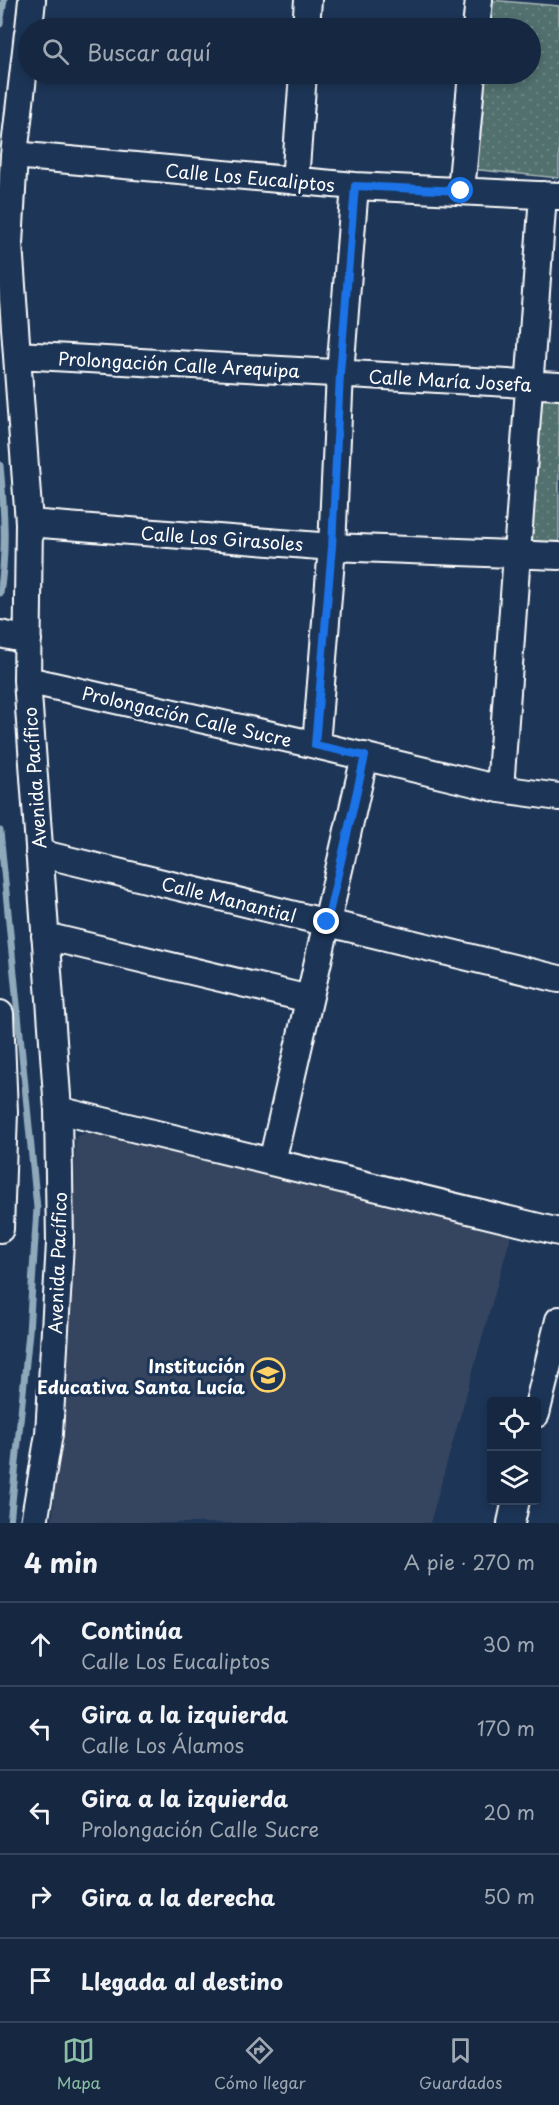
<!DOCTYPE html>
<html lang="es">
<meta charset="utf-8">
<style>
body{margin:0;font-family:"Playpen Sans",sans-serif;background:#23344c;color:#f1f3f6}
.controls{position:absolute;right:18px;bottom:18px;display:grid;overflow:hidden;border-radius:6px;box-shadow:0 3px 9px #0003}
.controls button{width:54px;height:54px;display:grid;place-items:center;padding:0;border:0;border-bottom:2px solid #35445a;background:#162841;color:#f1f3f6;font:30px sans-serif}
.stop{position:absolute;width:18px;height:18px;margin:-14px;border:4px solid #1a73e8;border-radius:50%;background:#fff}
.stop.end{background:#1a73e8;border-color:#fff;box-shadow:0 2px 6px #0008}
.list{margin:0;padding:0;list-style:none}
h2{display:flex;justify-content:space-between;align-items:center;height:78px;margin:0;padding:0 24px;font-size:26px}
h2 small{font-size:20px;font-weight:400;color:#9ea6b1}
.list li{display:grid;grid-template-columns:39px 1fr auto;gap:18px;align-items:center;box-sizing:border-box;height:84px;padding:0 24px;border-top:2px solid #35445a}
.list b{display:block;font-size:22px;white-space:nowrap}
.list p{margin:0;font-size:20px;white-space:nowrap;color:#9ea6b1}
.list em{font-size:20px;font-style:normal;color:#9ea6b1}
.icon{flex:none;width:33px;height:33px;fill:none;stroke:currentColor;stroke-width:2;stroke-linecap:round;stroke-linejoin:round}
.map{position:relative;flex:none;width:559px;height:1523px;overflow:hidden}
.search{position:absolute;background:#162841;box-shadow:0 3px 9px #0003;left:18px;right:18px;top:18px;height:66px;display:flex;align-items:center;gap:15px;box-sizing:border-box;padding:0 21px;border-radius:33px;color:#9ea6b1;font-size:22px}
.sheet{height:498px;background:#162841}
nav{display:flex;justify-content:space-around;align-items:center;box-sizing:border-box;height:84px;border-top:2px solid #35445a;background:#162841;font-size:16px;color:#9ea6b1}
nav a{display:grid;justify-items:center;gap:3px}
nav .on{color:#8abfa5}
.map>svg:first-child{display:block}
.built{fill:#34455f}
.park{fill:url(#park-dots);stroke:#a8b7b6;stroke-width:1.5}
.lines{fill:none;stroke-linecap:round;stroke-linejoin:round}
.stream{stroke:#8fa8ba;stroke-width:7}
.minor-casing{stroke:#fff;stroke-width:30}
.minor{stroke:#1d3557;stroke-width:26}
.route{stroke:#1a73e8;stroke-width:8}
.labels{text-anchor:middle;dominant-baseline:central;stroke-width:6;stroke-linejoin:round;paint-order:stroke}
.street-label{font-size:18px;fill:#fff;stroke:#1d3557}
.poi-label{font-size:18px;font-weight:bold;fill:#fff;stroke:#1d3557;text-anchor:end}
</style>
<div class="map">
<svg width="559" height="1523" viewBox="0 0 559 1523">
<defs>
<pattern id="park-dots" width="8" height="8" patternUnits="userSpaceOnUse" patternTransform="scale(1.5)"><rect width="8" height="8" fill="#516f6e"/><path d="M2 2h.1M6 6h.1" fill="none" stroke="#6b8584" stroke-width="1.8" stroke-linecap="round"/></pattern>
</defs>
<rect width="100%" height="100%" fill="#1d3557"/>
<filter id="ink" filterUnits="userSpaceOnUse"><feTurbulence type="fractalNoise" baseFrequency=".0167" numOctaves="2"/><feDisplacementMap in="SourceGraphic" scale="12" xChannelSelector="R" yChannelSelector="G"/><feConvolveMatrix kernelMatrix="1 2 1 2 8 2 1 2 1" color-interpolation-filters="sRGB"/></filter>
<g filter="url(#ink)">
<path class="built" d="M90 1131 512 1232 430 1523H52L58 1458 76 1137Z"/>
<path class="park" d="M490 0 559 6V178L471 169 482 74H530V28H487Z
M537 394 559 395V546L524 543Z"/>
<g class="lines">
<path class="stream" d="M0 24 4 0
M0 465C4 507 7 551 0 593
M0 831 37 1208 29 1332 10 1523"/>
<g class="minor-casing">
<path id="minor" d="M29 28 32 0
M306 28 308 0
M476 28 479 0
M28 33 14 155 9 244 29 523 27 680 58 1110 60 1243 49 1434 34 1523
M14 155 355 186 559 196
M295 181 303 74
M461 191 472 74
M18 355 559 386
M29 523 332 547 559 556
M0 634 28 640
M27 680 316 745 500 789 559 797
M316 745 332 547 340 373 355 186
M500 789 543 195
M39 853 559 979
M45 936 309 999
M0 1014 4 1112 0 1229
M58 1110 559 1232
M272 1162 365 756
M536 1414 559 1320
M511 1523 516 1500"/>
</g>
<use href="#minor" class="minor"/>
</g>
</g>
<g class="lines" filter="url(#ink)">
<path class="route" d="M327 922 365 756 315 745 332 547 340 374 355 186 461 191"/>
</g>
<defs>
<g id="school-ring" transform="scale(1.725)"><circle r="9.5" fill="#1d3557" stroke="#ffd166" stroke-width="1.5"/><path d="M0-5L7-2L0 1L-7-2ZM-4 1L0 2.5L4 1V4Q0 6-4 4Z" fill="#ffd166"/></g>
</defs>
<g fill-rule="evenodd">
<use href="#school-ring" x="268" y="1375"/>
</g>
<g class="labels">
<g class="street-label">
<text transform="translate(250 177) rotate(5)">Calle Los Eucaliptos</text>
<text transform="translate(179 364) rotate(3)">Prolongación Calle Arequipa</text>
<text transform="translate(450 380) rotate(3)">Calle María Josefa</text>
<text transform="translate(222 538) rotate(4)">Calle Los Girasoles</text>
<text transform="translate(187 716) rotate(13)">Prolongación Calle Sucre</text>
<text transform="translate(34 778) rotate(-94)">Avenida Pacífico</text>
<text transform="translate(229 899) rotate(14)">Calle Manantial</text>
<text transform="translate(57 1263) rotate(-88)">Avenida Pacífico</text>
</g>
<g class="poi-label">
<text x="245" y="1365">Institución<tspan x="245" dy="21">Educativa Santa Lucía</tspan></text>
</g>
</g>
</svg>
<div class="controls">
<button><svg class="icon" aria-label="locate" viewBox="0 0 24 24"><circle cx="12" cy="12" r="6"/><path d="M12 2v4M12 18v4M2 12h4M18 12h4"/></svg></button>
<button><svg class="icon" aria-label="layers" viewBox="0 0 24 24"><path d="M12 4l9 5-9 5-9-5zM3 14l9 5 9-5"/></svg></button>
</div>
<div class="stop" style="left:461px;top:191px"></div>
<div class="stop end" style="left:327px;top:922px"></div>
<div class="search"><svg class="icon" aria-label="search" viewBox="0 0 24 24"><circle cx="10" cy="10" r="6"/><path d="M15 15l6 6"/></svg>Buscar aquí</div>
</div>
<section class="sheet">
<h2>4 min<small>A pie · 270 m</small></h2>
<ul class="list">
<li><svg class="icon" aria-label="ahead" viewBox="0 0 24 24"><path d="M12 20V5M6 11l6-6 6 6"/></svg><div><b>Continúa</b><p>Calle Los Eucaliptos</p></div><em>30 m</em></li>
<li><svg class="icon" aria-label="left" viewBox="0 0 24 24"><path d="M17 20v-9H6M10 6l-5 5 5 5"/></svg><div><b>Gira a la izquierda</b><p>Calle Los Álamos</p></div><em>170 m</em></li>
<li><svg class="icon" aria-label="left" viewBox="0 0 24 24"><path d="M17 20v-9H6M10 6l-5 5 5 5"/></svg><div><b>Gira a la izquierda</b><p>Prolongación Calle Sucre</p></div><em>20 m</em></li>
<li><svg class="icon" aria-label="right" viewBox="0 0 24 24"><path d="M7 20v-9h11M14 6l5 5-5 5"/></svg><div><b>Gira a la derecha</b></div><em>50 m</em></li>
<li><svg class="icon" aria-label="arrive" viewBox="0 0 24 24"><path d="M6 21V4h12l-3 4 3 4H6"/></svg><div><b>Llegada al destino</b></div></li>
</ul>
</section>
<nav>
<a class="on"><svg class="icon" aria-label="map" viewBox="0 0 24 24"><path d="M3 6l6-2 6 2 6-2v14l-6 2-6-2-6 2zM9 4v14M15 6v14"/></svg>Mapa</a>
<a><svg class="icon" aria-label="directions" viewBox="0 0 24 24"><path d="M12 3l9 9-9 9-9-9zM9 14v-3h6M13 9l2 2-2 2"/></svg>Cómo llegar</a>
<a><svg class="icon" aria-label="saved" viewBox="0 0 24 24"><path d="M7 4h10v16l-5-4-5 4z"/></svg>Guardados</a>
</nav>
